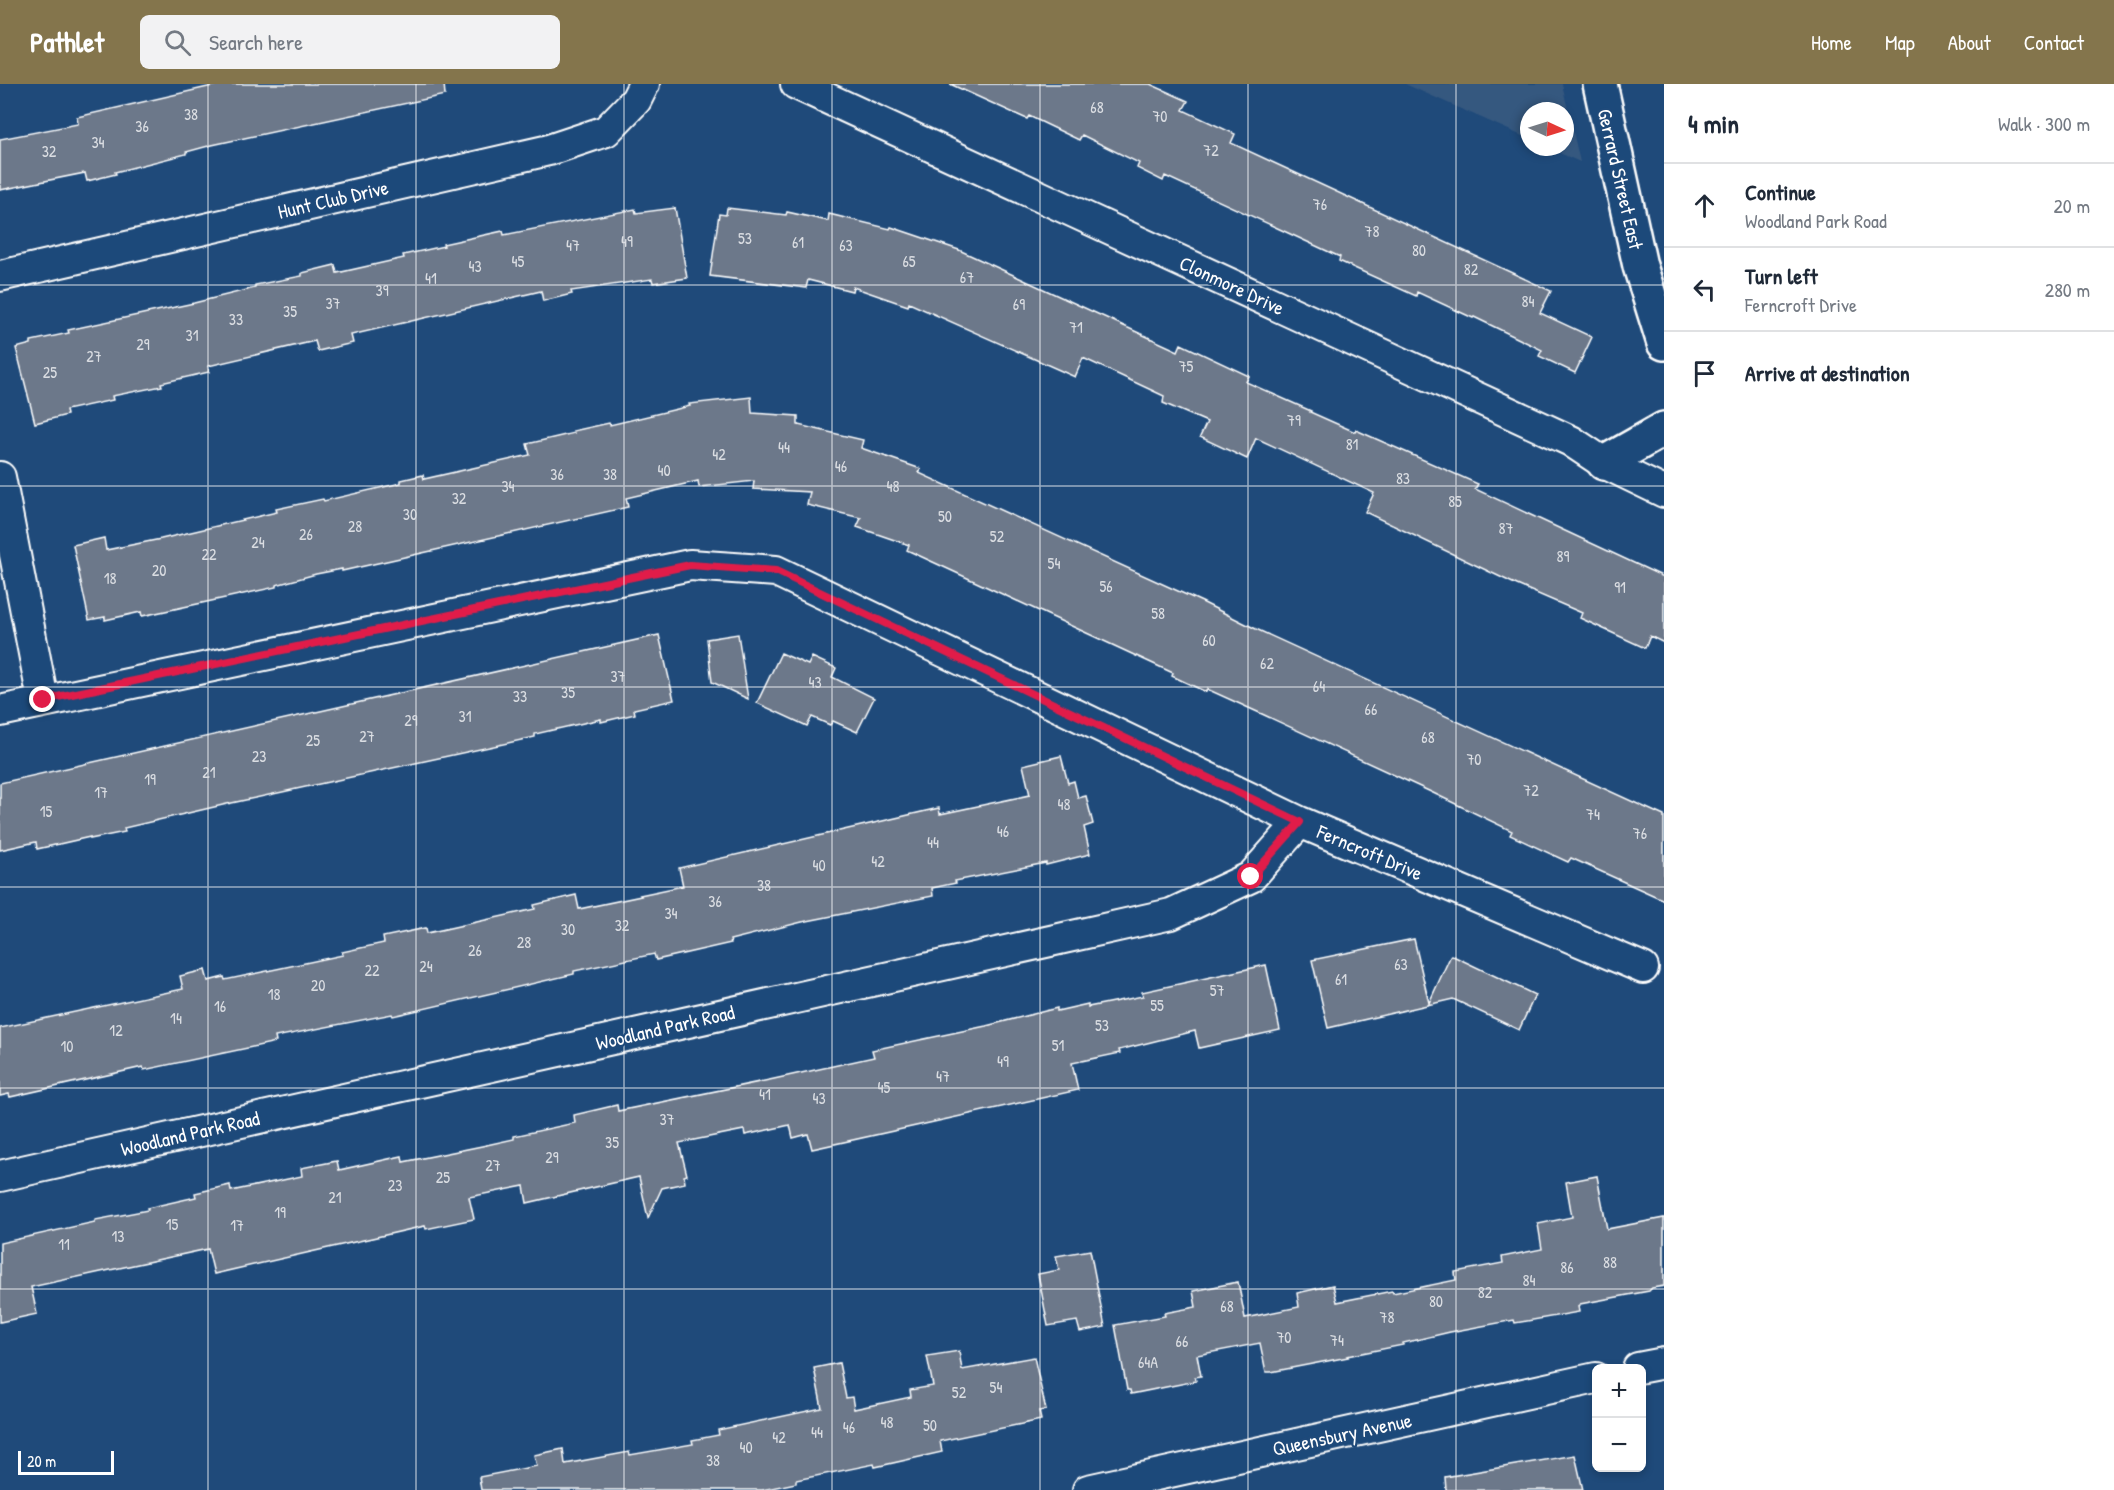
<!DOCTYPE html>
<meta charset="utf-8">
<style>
body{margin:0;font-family:"Patrick Hand",sans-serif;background:#f2f2f3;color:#1f2937}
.controls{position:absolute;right:18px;bottom:18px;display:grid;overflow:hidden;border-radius:9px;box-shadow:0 3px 9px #0003}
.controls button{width:54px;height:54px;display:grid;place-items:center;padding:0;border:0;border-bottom:2px solid #e0e1e3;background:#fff;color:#1f2937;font:30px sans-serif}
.compass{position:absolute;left:1520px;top:18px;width:54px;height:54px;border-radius:50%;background:#fff;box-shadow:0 3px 9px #0003;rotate:94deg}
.scale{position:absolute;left:18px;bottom:15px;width:96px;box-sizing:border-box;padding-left:6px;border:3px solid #fff;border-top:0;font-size:16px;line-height:21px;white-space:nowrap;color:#fff;-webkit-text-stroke:4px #1f4a7a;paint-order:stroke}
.stop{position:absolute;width:18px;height:18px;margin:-14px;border:4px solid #e11d48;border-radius:50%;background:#fff}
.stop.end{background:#e11d48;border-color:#fff;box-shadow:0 2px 6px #0008}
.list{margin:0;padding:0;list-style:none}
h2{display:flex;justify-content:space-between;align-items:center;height:78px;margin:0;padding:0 24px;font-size:26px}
h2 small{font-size:20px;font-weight:400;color:#747a83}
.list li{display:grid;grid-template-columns:39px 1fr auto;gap:18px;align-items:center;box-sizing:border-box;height:84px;padding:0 24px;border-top:2px solid #e0e1e3}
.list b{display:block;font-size:22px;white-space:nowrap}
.list p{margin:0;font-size:20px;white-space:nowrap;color:#747a83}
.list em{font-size:20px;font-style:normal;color:#747a83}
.icon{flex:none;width:33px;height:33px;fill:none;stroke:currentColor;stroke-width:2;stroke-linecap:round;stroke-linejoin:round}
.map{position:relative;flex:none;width:1664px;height:1406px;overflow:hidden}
header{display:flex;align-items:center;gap:36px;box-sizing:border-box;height:84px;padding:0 30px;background:#84754c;color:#fff}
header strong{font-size:28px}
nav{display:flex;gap:33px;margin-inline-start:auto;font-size:21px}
.search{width:420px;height:54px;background:#f2f2f3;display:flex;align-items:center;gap:15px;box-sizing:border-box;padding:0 21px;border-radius:9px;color:#747a83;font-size:22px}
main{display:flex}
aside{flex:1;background:#fff}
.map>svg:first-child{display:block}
.built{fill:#36587f}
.building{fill:#6c788a;stroke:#fff;stroke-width:1.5}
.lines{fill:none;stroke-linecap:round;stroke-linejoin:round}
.street-casing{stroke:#fff;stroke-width:34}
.secondary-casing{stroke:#fff;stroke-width:38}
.street{stroke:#1f4a7a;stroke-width:30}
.secondary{stroke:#1f4a7a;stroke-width:33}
.route{stroke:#e11d48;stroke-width:8}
.grid{fill:none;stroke:#fff;stroke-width:1.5;stroke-opacity:0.55}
.labels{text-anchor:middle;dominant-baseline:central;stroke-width:4.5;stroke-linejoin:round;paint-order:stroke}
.number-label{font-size:16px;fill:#dadde2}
.street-label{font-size:20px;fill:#fff;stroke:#1f4a7a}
</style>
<header>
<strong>Pathlet</strong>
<div class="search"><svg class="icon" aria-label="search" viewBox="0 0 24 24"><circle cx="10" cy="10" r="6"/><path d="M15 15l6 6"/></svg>Search here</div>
<nav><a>Home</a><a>Map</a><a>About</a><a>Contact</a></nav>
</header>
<main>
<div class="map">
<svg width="1664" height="1406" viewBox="0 0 1664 1406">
<rect width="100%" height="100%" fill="#1f4a7a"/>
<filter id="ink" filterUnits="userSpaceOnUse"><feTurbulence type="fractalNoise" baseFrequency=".0167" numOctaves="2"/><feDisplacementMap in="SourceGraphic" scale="12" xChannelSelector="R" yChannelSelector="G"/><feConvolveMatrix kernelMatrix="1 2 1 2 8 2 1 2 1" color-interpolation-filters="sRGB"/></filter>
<g filter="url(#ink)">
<path class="built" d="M1405 0H1562L1580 78 1546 63H1565V27H1529V55Z"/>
<path class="building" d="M221 0H444L445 11 212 61 186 68V70L115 88 116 90 87 97 85 89 0 106V55L78 40 77 33Z
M950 0H1150L1188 17 1183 26 1235 50 1231 59 1551 207 1540 229 1592 253 1575 289 1539 272 1542 266 1474 233 1473 234 1417 208 1416 212 1339 177 1340 173 1165 92 1163 97 1137 84 1139 79 1082 51 1079 56 1029 32 1027 35Z
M675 124 687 194 653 199 652 195 571 207 572 210 543 217 541 207 351 251 353 259 318 267 315 257 208 282 209 288 161 299 162 302 112 312 113 316 66 326 67 331 35 339 16 264 31 260V257L69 249 68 246 194 219 255 204V201L302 192V189L335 181 337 189 404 174 403 171 444 162 443 160 503 147 504 151 635 125 636 129Z
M727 124 786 131 787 128 828 137 829 130 890 145 891 143 959 166 1178 267 1181 260 1249 292 1246 298 1311 327 1310 328 1355 348 1356 346 1478 400 1475 405 1664 493V559L1650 552 1645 564 1580 534 1582 529 1517 501 1365 428 1374 409 1256 354 1247 375 1200 353 1207 338 1163 319 1164 312 1083 274 1075 293 909 219 908 222 853 203 852 207 808 196 806 204 710 192 719 130 726 131Z
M751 313 752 329 798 332V341L863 356 861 364 921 385 919 389 1202 518 1256 545 1664 732V816L1571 774 1568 778 1510 751 1512 747 1431 708 1262 630 1207 605 1206 608 1172 592 1173 589 907 466 909 461 857 443 861 434 807 421 810 408 753 405 754 397 699 403 698 397 626 414 628 423 342 487V485L316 490 276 501V503L142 532 141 528 105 536V533L89 536 73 461 104 454 106 466 161 455 277 428 276 425 323 415 324 417 401 399V396L423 391 424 395 530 371 527 360 574 349 573 347 609 339 610 341 690 322 689 320Z
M738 550 748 615 712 598 707 555Z
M659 551 674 616 634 625 635 630 601 638V635L535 650V653L227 720 124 744 125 748 90 755V753L37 765 36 758 0 766V699Z
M781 569 808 581 812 573 836 584 832 593 874 614 857 648 833 637 830 641 812 633 807 642 757 619Z
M1061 672 1068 699 1074 697 1078 714 1086 712 1093 740 1084 743 1090 770 1046 781V779L955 797 956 799 932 804 933 812 802 838 730 856 731 859 656 876 654 870 574 887V890L393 932 392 930 275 953 276 958 144 986 143 983 10 1013 9 1010 0 1012V944L183 905 180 892 205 886 208 897 224 893 225 896 343 871 342 868 384 859 383 853 426 844 427 849 535 825 534 821 576 811 579 825 641 812 640 811 683 802 679 784 939 724 940 730 1030 711 1023 681Z
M1414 855 1429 919 1451 871 1535 911 1519 946 1453 915 1328 944 1312 876Z
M1266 881 1280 946 1199 964 1195 947 1119 966 1120 969 1072 979 1078 1006 812 1065 808 1050 793 1054 790 1041 745 1051 744 1046 679 1059 687 1091 684 1092 685 1099 662 1104 648 1134 639 1093 527 1119 524 1102 469 1113 474 1135 426 1145 425 1142 214 1190 208 1165 31 1203 37 1230 0 1238V1159L95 1138V1136L148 1126 147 1124 196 1113 195 1109 230 1101 231 1107 302 1092 301 1084 337 1077 339 1086 402 1072 403 1078 482 1062 514 1055V1052L575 1039 574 1031 617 1021 618 1027 774 995 874 973 872 966 986 942 1057 924V927L1088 920V923L1143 912 1142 908Z
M1597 1092 1607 1145 1664 1134V1202L1652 1204 1649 1207 1580 1220 1578 1222 1579 1228 1515 1239 1514 1236 1450 1248 1403 1259V1261L1347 1272 1348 1273 1271 1288H1266L1260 1259 1197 1271 1201 1292 1195 1293 1196 1297 1131 1310 1130 1306H1127L1115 1241 1165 1232 1164 1229 1196 1223 1193 1207 1238 1198 1245 1234 1299 1223 1297 1209 1333 1201 1337 1218 1392 1207 1393 1209 1456 1196 1455 1188 1503 1179 1502 1173 1542 1165 1538 1140 1572 1133 1566 1098Z
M1090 1166 1105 1243 1080 1248 1077 1237 1048 1242 1038 1190 1059 1186 1056 1172Z
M959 1267 962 1286 1034 1273 1046 1326 1039 1327 1041 1336 940 1357 942 1368 875 1383 874 1380 796 1396V1399L762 1406H481L479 1393 537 1382 534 1371 563 1365 565 1380 629 1368 630 1371 693 1360 692 1356 719 1351 718 1346 822 1324 814 1284 839 1279 846 1314 852 1313 854 1325 911 1313 910 1306 933 1302 927 1272Z
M1575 1371 1583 1406H1446L1445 1393Z"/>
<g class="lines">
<g class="street-casing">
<path id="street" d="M796 0 1571 357 1604 379 1664 408
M0 192 549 66 606 47 636 16 644 0
M0 393 43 616
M0 627 690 481 776 487 1300 738 1643 884
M0 1092 1171 830 1251 793 1300 738
M1638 1284 1664 1279
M1088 1406 1596 1294"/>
</g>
<g class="secondary-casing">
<path id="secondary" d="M1600 0 1640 182 1664 259
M1604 379 1664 345"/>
</g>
<use href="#street" class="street"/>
<use href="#secondary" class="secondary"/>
</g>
</g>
<g class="lines" filter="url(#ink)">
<path class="route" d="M43 616 690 481 776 487 1300 738 1251 793"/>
</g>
<path class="grid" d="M208 0V1406M416 0V1406M624 0V1406M832 0V1406M1040 0V1406M1248 0V1406M1456 0V1406M0 201H1664M0 402H1664M0 603H1664M0 803H1664M0 1004H1664M0 1205H1664"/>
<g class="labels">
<g class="number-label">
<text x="1097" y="23">68</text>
<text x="191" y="30">38</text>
<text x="1160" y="32">70</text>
<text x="142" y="42">36</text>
<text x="98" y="58">34</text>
<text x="1211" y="66">72</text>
<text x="49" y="67">32</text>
<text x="1320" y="120">76</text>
<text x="1372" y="147">78</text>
<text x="745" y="154">53</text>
<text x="627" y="157">49</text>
<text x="798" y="158">61</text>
<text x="573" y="161">47</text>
<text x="846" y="161">63</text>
<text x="1419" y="166">80</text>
<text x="518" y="177">45</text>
<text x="909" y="177">65</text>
<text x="475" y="182">43</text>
<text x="1471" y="185">82</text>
<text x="967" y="193">67</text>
<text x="431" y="194">41</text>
<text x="382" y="206">39</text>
<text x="1528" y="217">84</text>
<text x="333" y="219">37</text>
<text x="1019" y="220">69</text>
<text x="290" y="227">35</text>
<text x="236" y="235">33</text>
<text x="1076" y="243">71</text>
<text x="192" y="251">31</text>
<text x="143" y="260">29</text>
<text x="94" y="272">27</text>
<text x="1186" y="282">75</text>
<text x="50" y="288">25</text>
<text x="1294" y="336">79</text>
<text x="1352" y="360">81</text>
<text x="784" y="363">44</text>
<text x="719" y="370">42</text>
<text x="841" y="382">46</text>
<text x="664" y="386">40</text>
<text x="557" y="390">36</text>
<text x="610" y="390">38</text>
<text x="1403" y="394">83</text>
<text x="508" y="402">34</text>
<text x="893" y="402">48</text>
<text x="459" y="414">32</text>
<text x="1455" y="417">85</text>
<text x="410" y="430">30</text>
<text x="945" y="432">50</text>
<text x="355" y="442">28</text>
<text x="1506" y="444">87</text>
<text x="306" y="450">26</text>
<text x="997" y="452">52</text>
<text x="258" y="458">24</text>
<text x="209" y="470">22</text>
<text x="1563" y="472">89</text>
<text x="1054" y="479">54</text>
<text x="159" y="486">20</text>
<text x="110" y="494">18</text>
<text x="1106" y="502">56</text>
<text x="1620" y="503">91</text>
<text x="1158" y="529">58</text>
<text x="1209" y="556">60</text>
<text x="1267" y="579">62</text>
<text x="618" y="592">37</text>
<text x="815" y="598">43</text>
<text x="1319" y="602">64</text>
<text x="568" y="608">35</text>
<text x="520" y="612">33</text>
<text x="1371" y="625">66</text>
<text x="465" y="632">31</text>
<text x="411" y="636">29</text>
<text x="367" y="652">27</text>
<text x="1428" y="653">68</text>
<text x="313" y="656">25</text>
<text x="259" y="672">23</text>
<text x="1474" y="675">70</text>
<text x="209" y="688">21</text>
<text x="150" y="695">19</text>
<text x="1531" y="706">72</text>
<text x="101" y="708">17</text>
<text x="1064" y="720">48</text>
<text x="46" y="727">15</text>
<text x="1593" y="730">74</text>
<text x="1003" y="747">46</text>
<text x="1640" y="749">76</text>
<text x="933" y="758">44</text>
<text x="878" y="777">42</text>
<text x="819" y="781">40</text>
<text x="764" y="801">38</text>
<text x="715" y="817">36</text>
<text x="671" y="829">34</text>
<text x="622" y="841">32</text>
<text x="568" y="845">30</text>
<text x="524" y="858">28</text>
<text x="475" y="866">26</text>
<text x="1401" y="880">63</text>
<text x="426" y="882">24</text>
<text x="372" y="886">22</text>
<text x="1341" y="895">61</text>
<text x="318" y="901">20</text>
<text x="1217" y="906">57</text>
<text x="274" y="910">18</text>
<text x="1157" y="921">55</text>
<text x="220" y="922">16</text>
<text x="176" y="934">14</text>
<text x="1102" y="941">53</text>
<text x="116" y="946">12</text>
<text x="1058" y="961">51</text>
<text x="67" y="962">10</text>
<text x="1003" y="977">49</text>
<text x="943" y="992">47</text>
<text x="884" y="1003">45</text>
<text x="765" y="1010">41</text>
<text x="819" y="1014">43</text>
<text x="667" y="1035">37</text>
<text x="612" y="1058">35</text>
<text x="552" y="1073">29</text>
<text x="493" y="1081">27</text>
<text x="443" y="1093">25</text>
<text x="395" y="1101">23</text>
<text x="335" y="1113">21</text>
<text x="280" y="1128">19</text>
<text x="172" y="1140">15</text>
<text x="237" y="1141">17</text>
<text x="118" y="1152">13</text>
<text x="64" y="1160">11</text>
<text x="1610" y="1178">88</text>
<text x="1567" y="1183">86</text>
<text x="1529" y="1196">84</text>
<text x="1485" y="1208">82</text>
<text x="1436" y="1217">80</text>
<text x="1227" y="1222">68</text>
<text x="1387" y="1233">78</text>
<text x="1284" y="1253">70</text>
<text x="1337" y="1256">74</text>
<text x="1182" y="1257">66</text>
<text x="1148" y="1278">64A</text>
<text x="996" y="1303">54</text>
<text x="959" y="1308">52</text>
<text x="887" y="1338">48</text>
<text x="930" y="1341">50</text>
<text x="849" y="1343">46</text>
<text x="817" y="1348">44</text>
<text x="779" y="1353">42</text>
<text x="746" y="1363">40</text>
<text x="713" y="1376">38</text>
</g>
<g class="street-label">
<text transform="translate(1621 95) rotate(77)">Gerrard Street East</text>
<text transform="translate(333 115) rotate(-13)">Hunt Club Drive</text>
<text transform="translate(1232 201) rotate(25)">Clonmore Drive</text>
<text transform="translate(1370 768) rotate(23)">Ferncroft Drive</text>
<text transform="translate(665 943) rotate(-13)">Woodland Park Road</text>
<text transform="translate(190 1049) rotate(-13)">Woodland Park Road</text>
<text transform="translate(1342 1350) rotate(-12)">Queensbury Avenue</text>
</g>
</g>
</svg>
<div class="controls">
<button>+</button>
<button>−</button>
</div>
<svg class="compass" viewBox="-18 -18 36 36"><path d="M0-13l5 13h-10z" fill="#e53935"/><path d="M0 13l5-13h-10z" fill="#747a83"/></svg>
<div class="scale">20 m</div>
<div class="stop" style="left:1251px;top:793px"></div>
<div class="stop end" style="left:43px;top:616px"></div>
</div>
<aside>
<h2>4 min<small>Walk · 300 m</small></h2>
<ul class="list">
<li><svg class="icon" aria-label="ahead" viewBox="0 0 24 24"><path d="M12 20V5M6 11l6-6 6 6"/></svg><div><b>Continue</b><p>Woodland Park Road</p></div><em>20 m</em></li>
<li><svg class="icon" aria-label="left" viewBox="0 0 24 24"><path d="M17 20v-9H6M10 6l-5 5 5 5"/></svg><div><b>Turn left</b><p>Ferncroft Drive</p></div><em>280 m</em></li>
<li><svg class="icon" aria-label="arrive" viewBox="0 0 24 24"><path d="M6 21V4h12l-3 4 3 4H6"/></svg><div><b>Arrive at destination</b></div></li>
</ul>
</aside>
</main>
